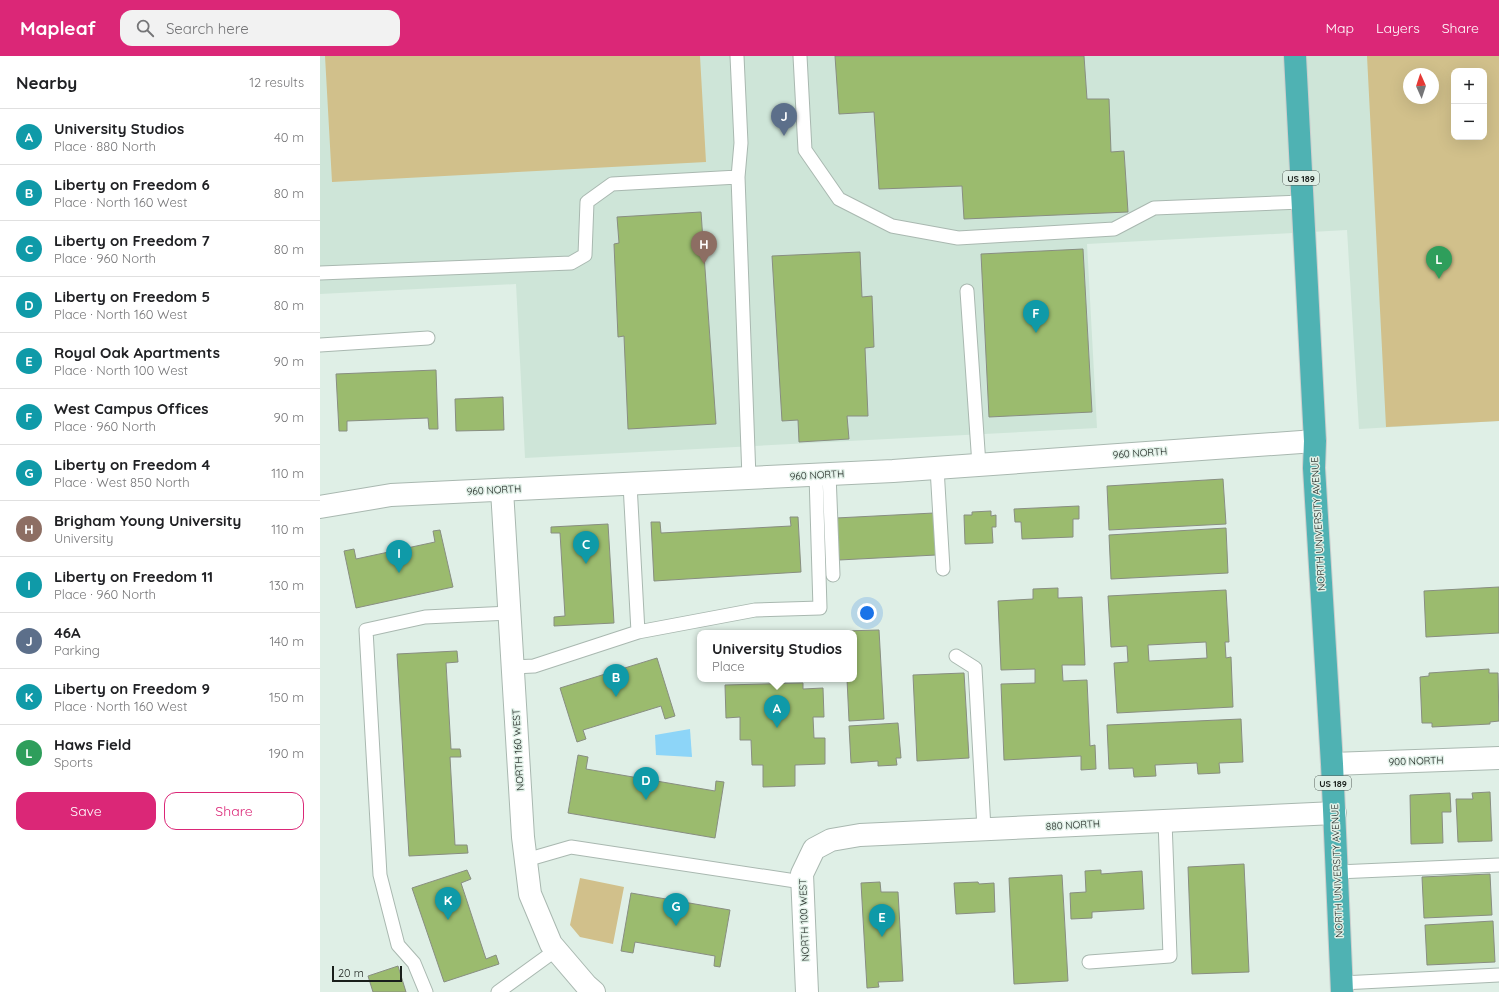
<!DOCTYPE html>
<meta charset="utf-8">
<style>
body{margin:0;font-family:Quicksand,sans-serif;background:#f2f2f2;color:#202124}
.controls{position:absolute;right:12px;top:12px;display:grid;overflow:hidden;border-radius:8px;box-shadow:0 4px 16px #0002}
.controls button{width:36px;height:36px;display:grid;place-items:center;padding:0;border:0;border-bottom:1px solid #e0e0e0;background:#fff;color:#202124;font:20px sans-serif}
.compass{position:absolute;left:1083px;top:12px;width:36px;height:36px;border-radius:50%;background:#fff;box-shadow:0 4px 16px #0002;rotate:357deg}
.scale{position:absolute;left:12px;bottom:10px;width:70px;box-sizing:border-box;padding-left:4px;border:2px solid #191f1b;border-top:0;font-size:11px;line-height:14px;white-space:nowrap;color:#191f1b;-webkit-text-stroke:3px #dfefe6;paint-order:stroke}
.you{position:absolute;left:547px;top:557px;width:14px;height:14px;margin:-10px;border:3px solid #fff;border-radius:50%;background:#1a73e8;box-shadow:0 0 0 6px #1a73e833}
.badge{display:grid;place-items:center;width:26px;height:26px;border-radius:50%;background:#db2777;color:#fff;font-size:13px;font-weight:700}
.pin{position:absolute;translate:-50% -33px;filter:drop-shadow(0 1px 2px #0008)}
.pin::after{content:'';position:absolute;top:21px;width:14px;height:12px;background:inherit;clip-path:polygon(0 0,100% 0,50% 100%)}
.popup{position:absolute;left:377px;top:574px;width:160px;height:52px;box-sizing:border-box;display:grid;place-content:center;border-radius:8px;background:#fff;filter:drop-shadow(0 1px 3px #0005);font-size:13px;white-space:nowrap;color:#757577}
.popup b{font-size:15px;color:#202124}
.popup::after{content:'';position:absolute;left:50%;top:100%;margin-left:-8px;border:8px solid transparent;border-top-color:#fff}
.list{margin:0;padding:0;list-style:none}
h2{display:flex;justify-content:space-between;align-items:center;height:52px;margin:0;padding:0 16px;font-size:17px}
h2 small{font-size:13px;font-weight:400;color:#757577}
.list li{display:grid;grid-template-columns:26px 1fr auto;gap:12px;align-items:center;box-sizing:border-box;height:56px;padding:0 16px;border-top:1px solid #e0e0e0}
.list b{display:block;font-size:15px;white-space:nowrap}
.list p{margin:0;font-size:13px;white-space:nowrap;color:#757577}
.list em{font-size:13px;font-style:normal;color:#757577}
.actions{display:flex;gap:8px;padding:12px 16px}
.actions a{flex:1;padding:9px 0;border:1px solid #db2777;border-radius:12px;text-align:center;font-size:14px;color:#db2777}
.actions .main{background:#db2777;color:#fff}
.icon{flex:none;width:22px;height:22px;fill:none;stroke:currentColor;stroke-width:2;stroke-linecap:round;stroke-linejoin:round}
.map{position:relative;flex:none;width:1179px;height:936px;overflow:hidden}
header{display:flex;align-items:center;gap:24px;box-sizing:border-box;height:56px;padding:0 20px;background:#db2777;color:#fff}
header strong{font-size:19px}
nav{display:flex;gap:22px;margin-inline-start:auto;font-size:14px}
.search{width:280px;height:36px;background:#f2f2f2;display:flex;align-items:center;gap:10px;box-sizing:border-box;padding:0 14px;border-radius:12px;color:#757577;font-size:15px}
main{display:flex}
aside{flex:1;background:#fff}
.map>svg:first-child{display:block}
.built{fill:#cee5d8;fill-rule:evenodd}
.green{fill:#d1c08b;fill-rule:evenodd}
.water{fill:#8dd5f8}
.building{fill:#9bbb6e;stroke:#888e81;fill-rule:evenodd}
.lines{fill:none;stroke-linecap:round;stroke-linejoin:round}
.lane-casing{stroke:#a9b8b0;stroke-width:15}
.street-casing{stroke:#a9b8b0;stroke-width:24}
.highway-casing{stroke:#cccecd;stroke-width:24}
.lane{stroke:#fff;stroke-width:13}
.street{stroke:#fff;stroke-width:22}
.highway{stroke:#4fb2b3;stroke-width:22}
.labels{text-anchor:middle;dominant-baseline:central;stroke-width:3;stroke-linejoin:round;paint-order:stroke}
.shield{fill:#dfefe6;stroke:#545d58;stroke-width:1}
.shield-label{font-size:9px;font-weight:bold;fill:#191f1b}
.street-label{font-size:10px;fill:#191f1b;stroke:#dfefe6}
</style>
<header>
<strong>Mapleaf</strong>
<div class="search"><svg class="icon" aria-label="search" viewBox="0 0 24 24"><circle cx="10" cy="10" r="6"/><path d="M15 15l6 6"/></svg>Search here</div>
<nav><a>Map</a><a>Layers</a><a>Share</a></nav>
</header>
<main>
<aside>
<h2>Nearby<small>12 results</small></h2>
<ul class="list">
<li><span class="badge" style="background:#0f9aa8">A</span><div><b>University Studios</b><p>Place · 880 North</p></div><em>40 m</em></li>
<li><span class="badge" style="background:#0f9aa8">B</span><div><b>Liberty on Freedom 6</b><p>Place · North 160 West</p></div><em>80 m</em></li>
<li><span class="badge" style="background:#0f9aa8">C</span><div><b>Liberty on Freedom 7</b><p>Place · 960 North</p></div><em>80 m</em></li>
<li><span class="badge" style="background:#0f9aa8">D</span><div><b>Liberty on Freedom 5</b><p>Place · North 160 West</p></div><em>80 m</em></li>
<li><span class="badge" style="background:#0f9aa8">E</span><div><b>Royal Oak Apartments</b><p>Place · North 100 West</p></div><em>90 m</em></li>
<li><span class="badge" style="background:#0f9aa8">F</span><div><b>West Campus Offices</b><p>Place · 960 North</p></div><em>90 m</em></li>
<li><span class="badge" style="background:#0f9aa8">G</span><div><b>Liberty on Freedom 4</b><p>Place · West 850 North</p></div><em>110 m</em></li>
<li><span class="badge" style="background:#8d6e63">H</span><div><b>Brigham Young University</b><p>University</p></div><em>110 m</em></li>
<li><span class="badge" style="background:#0f9aa8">I</span><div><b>Liberty on Freedom 11</b><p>Place · 960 North</p></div><em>130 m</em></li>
<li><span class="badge" style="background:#5c6f8a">J</span><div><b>46A</b><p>Parking</p></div><em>140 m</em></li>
<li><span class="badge" style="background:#0f9aa8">K</span><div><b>Liberty on Freedom 9</b><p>Place · North 160 West</p></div><em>150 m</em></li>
<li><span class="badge" style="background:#2e9e5b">L</span><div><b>Haws Field</b><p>Sports</p></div><em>190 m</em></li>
</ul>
<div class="actions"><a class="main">Save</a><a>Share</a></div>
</aside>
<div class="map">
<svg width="1179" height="936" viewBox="0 0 1179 936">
<rect width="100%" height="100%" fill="#dfefe6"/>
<path class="built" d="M0 0H1179V365L1039 373 1027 174 767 188 777 372 205 402 196 228 0 238ZM1134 15H1164V81H1134ZM1089 18H1113V42H1089Z"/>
<path class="green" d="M5 0H380L386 106 12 126Z
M1047 0H1179V365L1066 371ZM1134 15H1164V81H1134ZM1089 18H1113V42H1089Z
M260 822 304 831 293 888 260 881 250 869Z"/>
<path class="water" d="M370 673 372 701 336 699 335 679Z"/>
<path class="building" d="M515 0H764L767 43H789L791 96 804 95 808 156 644 163 642 130 559 133 554 56 519 58Z
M381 156 396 368 308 373 304 280 298 281 294 188 299 187 297 161Z
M763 193 772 356 669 361 661 198Z
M540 196 542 241 552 240 554 291 545 292 548 360H527L529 383 479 386 478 364 462 365 452 200Z
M116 314 118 373H109L108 362 27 365V375H19L16 318Z
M183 341 184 374 136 375 135 343Z
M903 423 906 468 789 474 787 430Z
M759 450V463H753V481L702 483 701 466H695L694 453Z
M671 455V460L676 459V471H672L673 487 645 488 644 459H652V456Z
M614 457 616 499 519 504 516 462Z
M470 461H478L481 516 334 525 331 466H340L341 477 471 470Z
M288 468 294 567 234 570V561L245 560 240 477H231V471Z
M906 472 908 517 791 523 789 479Z
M120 474 133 531 36 552 24 495 34 493 36 503 115 486 113 475Z
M1179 531V577L1106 581 1104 535Z
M738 532V542L762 541 765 609H742L743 625 767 624 770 690 775 689 776 713 761 714V700L684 704 681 628 715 627V613L681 614 678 545 713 543V533Z
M906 534 909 586H905L906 602 911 601 913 651 797 657 794 607 808 606 807 590 791 591 788 540ZM886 586 887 602 829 605 828 589Z
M559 574 564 663 529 665 527 623H534V577H524V575Z
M137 595 138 606 126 607 131 693H140L141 701H130L135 789H147L148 797 89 800 77 598Z
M337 602 355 660 345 663 341 650 263 674 266 683 257 686 240 632Z
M1169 613V617H1178L1179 665 1170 666V668L1112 671V667H1102L1100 621 1109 620V617Z
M644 617 649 702 597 705 593 619Z
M483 627V633L503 632 504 661H493L494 682H505V708L475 709V730L443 731V709H432L431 684H420V661L406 662 405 629Z
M921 663 923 706 899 707 900 717 878 718 877 707 835 709 836 720 814 721 813 712 789 713 787 669Z
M578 667 581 702H576L577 709 558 710V705L531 707 529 670Z
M258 699 268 701 266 713 395 735 396 725 404 726 395 782 248 757Z
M1170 736 1172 785 1138 786 1136 743H1153L1152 737Z
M1130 737 1131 756H1122L1123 787 1091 788 1090 739Z
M924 808 929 916 872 918 868 811Z
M147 814 151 823 141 827 166 903 176 899 179 908 124 926 92 832Z
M781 814V818L822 815 824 853 772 856V862L751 863 750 837 766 836 765 815Z
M1170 818 1172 859 1104 862 1102 821Z
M742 819 748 925 694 928 689 822Z
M560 826 561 836H578L583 925 558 926 559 931 547 932 541 827Z
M658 826 659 828 674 827 675 856 636 858 634 827Z
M311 837 410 854 400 911 394 910 395 900 315 886 313 897 301 895Z
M1173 865 1175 906 1107 909 1105 869Z
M78 910 86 936H53L48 920Z"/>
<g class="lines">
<g class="lane-casing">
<path id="lane" d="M417 0 421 87 418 121 429 422
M480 0 485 94 519 143 572 170 638 182 794 173 834 152 982 146
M0 217 251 207 265 199 267 146 292 128 418 121
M647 235 659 409
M0 289 108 282
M617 412 623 513
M509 418 513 519
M310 428 318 576 435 554 500 552 496 419
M636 600 655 612 664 773
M193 611 214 610 318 576
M206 804 251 791 482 826
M1017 816 1179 809
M769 906 850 900 845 765
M1022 927 1179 919
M106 936 94 907 78 889 60 819 46 574 105 561 190 557
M178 936 236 894"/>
</g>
<g class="street-casing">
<path id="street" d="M182 434 203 781 210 838 231 888 266 929 274 936
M0 451 71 439 573 415 995 385
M1012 708 1179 702
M487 936 482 818 494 793 511 784 540 779 1015 757"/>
</g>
<g class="highway-casing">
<path id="highway" d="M975 0 995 385 994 412 1012 708 1022 936"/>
</g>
<use href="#lane" class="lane"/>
<use href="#street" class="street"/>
<use href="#highway" class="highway"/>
</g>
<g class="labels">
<g class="shield">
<rect x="963" y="115" width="36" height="14" rx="3"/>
<rect x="995" y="720" width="36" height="14" rx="3"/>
</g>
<g class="shield-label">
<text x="981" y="122">US 189</text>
<text x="1013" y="727">US 189</text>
</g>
<g class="street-label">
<text transform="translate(820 397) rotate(-4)">960 NORTH</text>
<text transform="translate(497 419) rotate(-3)">960 NORTH</text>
<text transform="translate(174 434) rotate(-3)">960 NORTH</text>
<text transform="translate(998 468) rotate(-93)">NORTH UNIVERSITY AVENUE</text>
<text transform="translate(198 694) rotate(-93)">NORTH 160 WEST</text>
<text transform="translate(1096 705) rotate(-2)">900 NORTH</text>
<text transform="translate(753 769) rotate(-3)">880 NORTH</text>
<text transform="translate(1017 815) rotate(-92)">NORTH UNIVERSITY AVENUE</text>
<text transform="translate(484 864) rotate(-92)">NORTH 100 WEST</text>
</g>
</g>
</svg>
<div class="controls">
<button>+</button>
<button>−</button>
</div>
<svg class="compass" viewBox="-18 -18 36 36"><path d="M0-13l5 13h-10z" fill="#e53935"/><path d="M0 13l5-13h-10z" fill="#757577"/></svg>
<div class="scale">20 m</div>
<div class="you"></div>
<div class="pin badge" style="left:457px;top:672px;background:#0f9aa8">A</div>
<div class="popup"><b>University Studios</b>Place</div>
<div class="pin badge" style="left:296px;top:641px;background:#0f9aa8">B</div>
<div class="pin badge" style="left:266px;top:508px;background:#0f9aa8">C</div>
<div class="pin badge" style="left:326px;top:744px;background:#0f9aa8">D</div>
<div class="pin badge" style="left:562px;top:881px;background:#0f9aa8">E</div>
<div class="pin badge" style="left:716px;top:277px;background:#0f9aa8">F</div>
<div class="pin badge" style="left:356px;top:870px;background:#0f9aa8">G</div>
<div class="pin badge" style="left:384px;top:208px;background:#8d6e63">H</div>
<div class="pin badge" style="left:79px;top:517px;background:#0f9aa8">I</div>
<div class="pin badge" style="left:464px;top:80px;background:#5c6f8a">J</div>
<div class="pin badge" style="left:128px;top:864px;background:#0f9aa8">K</div>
<div class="pin badge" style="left:1119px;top:223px;background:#2e9e5b">L</div>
</div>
</main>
